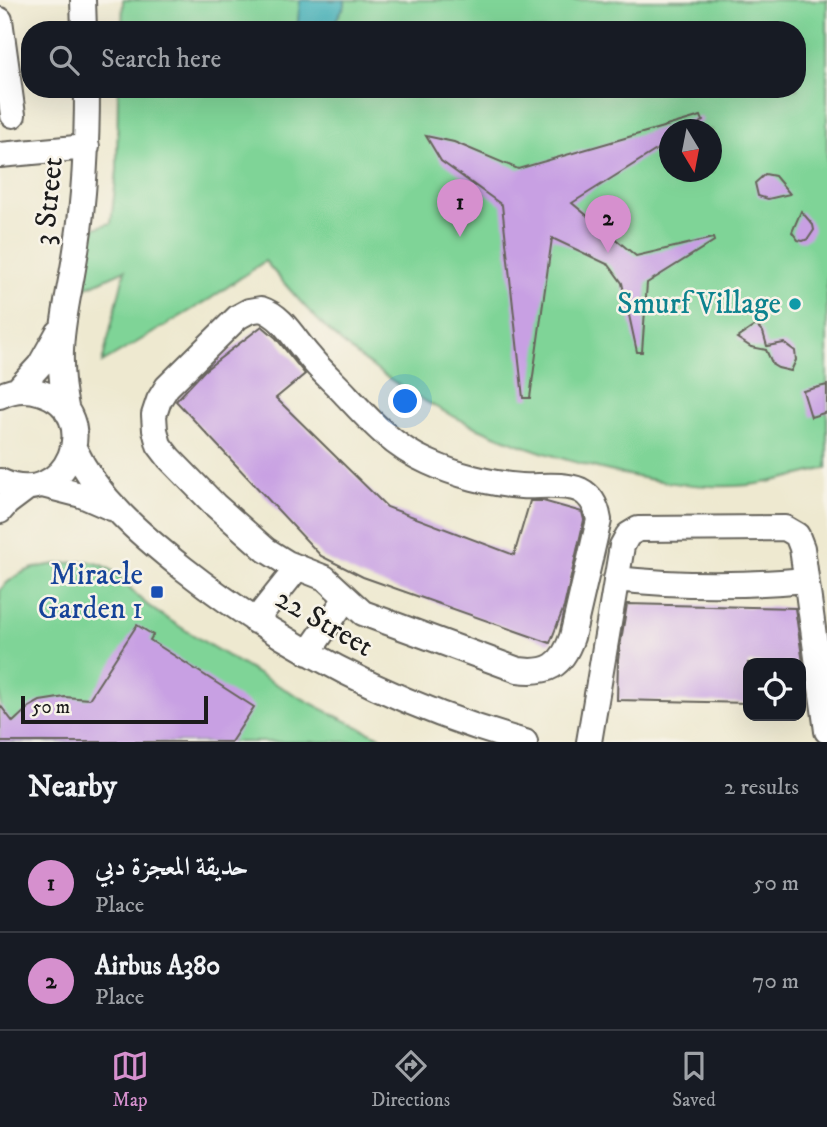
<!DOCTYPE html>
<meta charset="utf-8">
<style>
body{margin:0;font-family:"IM FELL DW Pica",Amiri,serif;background:#242831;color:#f1f3f6}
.controls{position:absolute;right:21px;bottom:21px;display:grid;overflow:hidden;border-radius:14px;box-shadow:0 7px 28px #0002}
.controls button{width:63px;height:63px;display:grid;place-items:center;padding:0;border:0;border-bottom:2px solid #363941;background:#171b24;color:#f1f3f6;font:35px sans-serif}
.compass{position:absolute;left:659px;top:119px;width:63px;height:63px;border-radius:50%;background:#171b24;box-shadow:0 7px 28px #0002;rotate:170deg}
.scale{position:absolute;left:21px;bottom:18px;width:187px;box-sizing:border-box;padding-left:7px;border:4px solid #1c1c1c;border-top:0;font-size:19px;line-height:24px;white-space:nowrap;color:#1c1c1c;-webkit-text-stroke:5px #f7f3e8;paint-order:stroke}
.you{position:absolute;left:406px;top:402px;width:24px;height:24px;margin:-18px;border:5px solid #fff;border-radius:50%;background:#1a73e8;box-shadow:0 0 0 10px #1a73e833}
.badge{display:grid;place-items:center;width:46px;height:46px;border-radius:50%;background:#d690ce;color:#111;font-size:23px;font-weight:700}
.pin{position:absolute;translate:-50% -58px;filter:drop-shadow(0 2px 4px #0008)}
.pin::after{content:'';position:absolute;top:37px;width:24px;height:21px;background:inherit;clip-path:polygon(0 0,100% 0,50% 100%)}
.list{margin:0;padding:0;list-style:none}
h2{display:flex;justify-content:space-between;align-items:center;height:91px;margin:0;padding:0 28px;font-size:30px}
h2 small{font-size:23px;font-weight:400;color:#9ea1a6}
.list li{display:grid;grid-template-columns:46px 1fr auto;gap:21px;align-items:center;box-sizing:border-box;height:98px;padding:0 28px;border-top:2px solid #363941}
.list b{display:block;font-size:26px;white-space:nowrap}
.list p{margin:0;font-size:23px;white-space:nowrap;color:#9ea1a6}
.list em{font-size:23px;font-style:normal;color:#9ea1a6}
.icon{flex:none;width:38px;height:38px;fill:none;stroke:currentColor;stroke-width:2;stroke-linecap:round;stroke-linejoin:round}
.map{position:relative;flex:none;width:827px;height:742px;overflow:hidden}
.search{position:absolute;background:#171b24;box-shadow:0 7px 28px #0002;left:21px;right:21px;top:21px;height:77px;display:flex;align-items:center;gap:18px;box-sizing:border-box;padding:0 24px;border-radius:28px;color:#9ea1a6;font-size:26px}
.sheet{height:287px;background:#171b24}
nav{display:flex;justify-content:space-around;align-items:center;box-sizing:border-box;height:98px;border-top:2px solid #363941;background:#171b24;font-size:19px;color:#9ea1a6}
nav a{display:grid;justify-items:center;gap:4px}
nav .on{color:#d690ce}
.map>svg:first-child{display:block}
.green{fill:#7fd497;stroke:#4e785a;stroke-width:2;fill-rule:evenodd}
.water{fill:#41b1b9;stroke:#2e666a;stroke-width:2}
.building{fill:#c8a0e3}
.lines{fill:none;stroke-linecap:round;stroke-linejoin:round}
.minor-casing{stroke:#66645b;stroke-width:28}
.minor{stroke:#fff;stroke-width:24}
.culture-dot{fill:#0f9aa8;stroke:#f7f3e8;stroke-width:2.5}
.transit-dot{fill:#1a4fb4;stroke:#f7f3e8;stroke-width:2.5}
.labels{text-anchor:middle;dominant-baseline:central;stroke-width:5;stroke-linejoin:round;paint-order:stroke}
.street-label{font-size:30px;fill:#1c1c1c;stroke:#f7f3e8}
.culture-label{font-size:30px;fill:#0d838f;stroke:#f7f3e8;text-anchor:end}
.transit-label{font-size:30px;fill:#164399;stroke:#f7f3e8;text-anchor:end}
</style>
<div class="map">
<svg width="827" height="742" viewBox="0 0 827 742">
<rect width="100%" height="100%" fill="#f7f3e8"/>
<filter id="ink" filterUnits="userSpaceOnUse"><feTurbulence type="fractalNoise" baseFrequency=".0143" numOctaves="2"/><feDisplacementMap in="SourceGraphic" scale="14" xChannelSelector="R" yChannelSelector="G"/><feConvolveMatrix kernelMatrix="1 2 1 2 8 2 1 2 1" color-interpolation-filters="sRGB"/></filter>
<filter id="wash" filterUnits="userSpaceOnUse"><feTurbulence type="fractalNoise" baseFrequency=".00686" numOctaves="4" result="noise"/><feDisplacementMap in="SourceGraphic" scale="28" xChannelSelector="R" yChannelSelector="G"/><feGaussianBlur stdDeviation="1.57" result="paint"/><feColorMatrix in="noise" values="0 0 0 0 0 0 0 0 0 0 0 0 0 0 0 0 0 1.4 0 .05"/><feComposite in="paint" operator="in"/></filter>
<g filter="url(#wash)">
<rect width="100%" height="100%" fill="#eee9d0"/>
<path class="green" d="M123 0H827V468C801 475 775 482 749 485 698 490 645 480 597 468 507 445 431 413 358 356 323 329 294 295 265 261L210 299 102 363 125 270 85 288 94 228 111 223 117 170 118 89H797V30H122ZM670 130H712V172H670Z
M87 561C122 566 127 592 154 610 229 659 309 706 392 742H0V590C24 562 54 565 87 561Z"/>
<path class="water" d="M300 0H345V5L330 30H297Z"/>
<g id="blocks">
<path class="building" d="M701 116 703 121 690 130H669V142L572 203 636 256 713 238 714 241 647 283 642 352H637L622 283 609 265 552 238 530 398H523L502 205 441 161 426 136 454 142 518 169Z
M765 174 775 176 790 194 768 199 758 196 755 183Z
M801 211 813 225 814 230 808 239 803 241 798 240 792 232Z
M756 325 763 332 767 346 784 343 795 351 796 360 791 371 778 368 773 365 766 350 751 347 737 338Z
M262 326 276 338 305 374 276 398 387 507 514 555 530 501H543L582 512 584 520 564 607 550 643 363 577 321 556 176 401 205 370Z
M827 385V412L811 417 803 391Z
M627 604 795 608 803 663H748V703L617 700 618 659Z
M137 625 153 635 150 640 254 707 231 742H0V705L13 722 29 707 40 701 65 697 89 699Z"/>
</g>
</g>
<g filter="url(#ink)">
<use href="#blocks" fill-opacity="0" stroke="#66645b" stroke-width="2"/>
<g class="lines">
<g class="minor-casing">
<path id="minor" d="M83 0 84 30
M0 20 13 115
M0 155 87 147
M261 309C283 316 294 339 309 356 320 370 334 382 346 395 371 422 394 447 428 462 456 475 491 484 521 486 539 487 563 483 580 490 592 496 597 507 599 520L572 637C562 666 548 674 518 670L363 613 325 578 287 563 266 550 215 505 169 458 159 445 155 430 154 415 159 400 167 387 238 317 249 311Z
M18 389 40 365 58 333
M0 396C13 389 27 388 42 393 105 413 68 513 0 481
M67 412C52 345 68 308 77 244 85 192 87 141 87 89
M74 448C98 499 141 535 184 569 286 649 401 707 525 742
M42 485 81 495 111 508
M0 511 7 503 27 488
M616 579C680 586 742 586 806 580
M255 621 298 567
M308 653 346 598
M589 742 622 546 628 535 638 529 785 528 797 535 802 548 827 731"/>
</g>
<use href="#minor" class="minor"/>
</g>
</g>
<circle class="culture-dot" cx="795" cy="304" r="7"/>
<rect class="transit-dot" x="150" y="585" width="14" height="14" rx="3.5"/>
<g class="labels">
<g class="street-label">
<text transform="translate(49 201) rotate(-84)">3 Street</text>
<text transform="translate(324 623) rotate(30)">22 Street</text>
</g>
<g class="culture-label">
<text x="781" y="304">Smurf Village</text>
</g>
<g class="transit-label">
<text x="143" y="575">Miracle<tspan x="143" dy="34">Garden 1</tspan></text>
</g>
</g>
</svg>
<div class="controls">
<button><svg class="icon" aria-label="locate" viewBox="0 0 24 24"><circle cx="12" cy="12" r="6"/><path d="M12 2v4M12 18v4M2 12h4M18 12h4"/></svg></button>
</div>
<svg class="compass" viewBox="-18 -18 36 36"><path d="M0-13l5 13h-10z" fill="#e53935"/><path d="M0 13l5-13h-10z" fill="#9ea1a6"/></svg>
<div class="scale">50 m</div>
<div class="you"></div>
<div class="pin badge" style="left:460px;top:237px">1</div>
<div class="pin badge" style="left:608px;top:253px">2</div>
<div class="search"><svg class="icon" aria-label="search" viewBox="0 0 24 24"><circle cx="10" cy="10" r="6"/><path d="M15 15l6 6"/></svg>Search here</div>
</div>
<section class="sheet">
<h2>Nearby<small>2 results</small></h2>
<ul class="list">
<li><span class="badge">1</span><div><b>حديقة المعجزة دبي</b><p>Place</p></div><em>50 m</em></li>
<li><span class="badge">2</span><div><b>Airbus A380</b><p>Place</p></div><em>70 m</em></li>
</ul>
</section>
<nav>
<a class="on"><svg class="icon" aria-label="map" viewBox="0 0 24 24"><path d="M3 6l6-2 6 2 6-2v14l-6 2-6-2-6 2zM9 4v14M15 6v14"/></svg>Map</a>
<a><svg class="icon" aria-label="directions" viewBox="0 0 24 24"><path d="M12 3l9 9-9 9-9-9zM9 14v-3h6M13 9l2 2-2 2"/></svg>Directions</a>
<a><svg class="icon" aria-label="saved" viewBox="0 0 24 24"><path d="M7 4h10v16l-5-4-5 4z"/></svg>Saved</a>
</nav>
